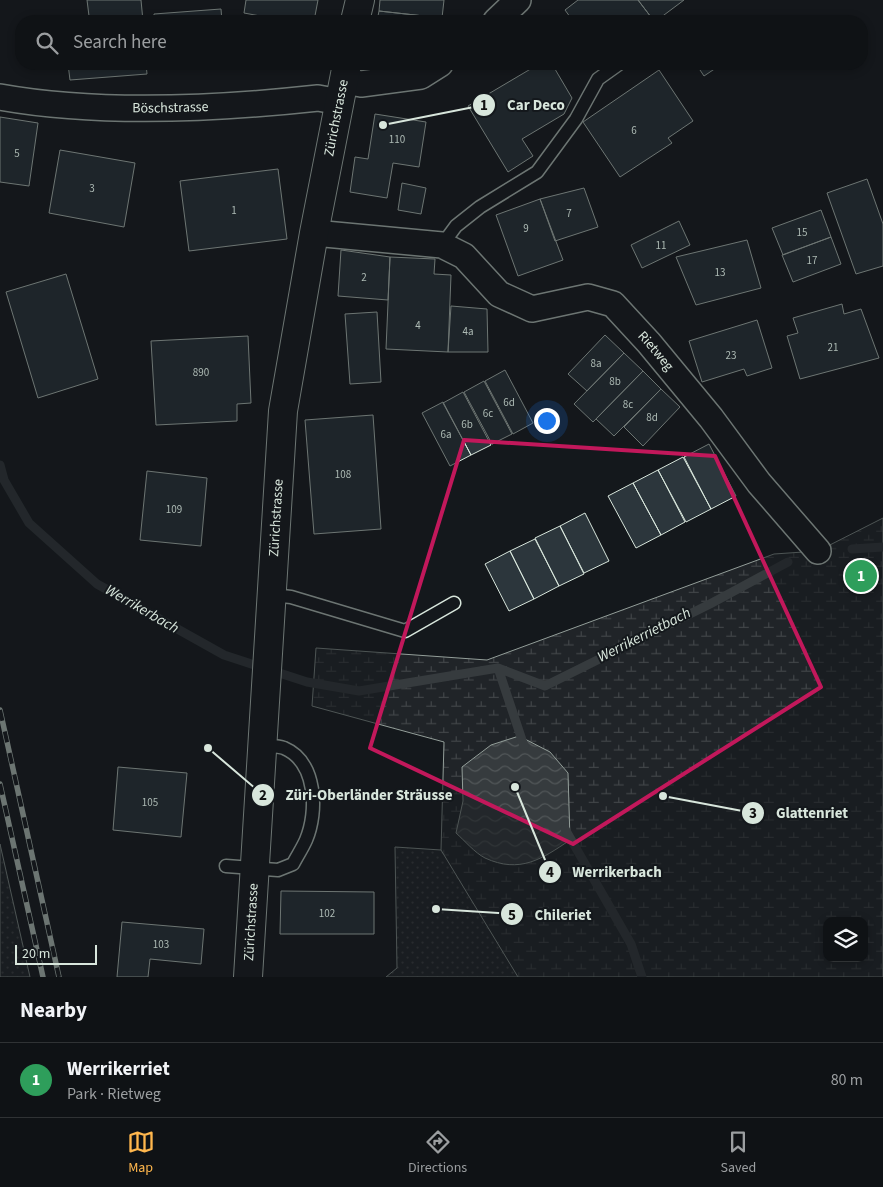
<!DOCTYPE html>
<meta charset="utf-8">
<style>
body{margin:0;font-family:"Source Sans 3",sans-serif;background:#1d2022;color:#f1f3f6}
.controls{position:absolute;right:15px;bottom:15px;display:grid;overflow:hidden;border-radius:10px;box-shadow:0 2px 8px #0003}
.controls button{width:45px;height:45px;display:grid;place-items:center;padding:0;border:0;border-bottom:1px solid #2f3234;background:#0f1215;color:#f1f3f6;font:25px sans-serif}
.scale{position:absolute;left:15px;bottom:12px;width:82px;box-sizing:border-box;padding-left:5px;border:2px solid #d8e6dc;border-top:0;font-size:14px;line-height:18px;white-space:nowrap;color:#d8e6dc;-webkit-text-stroke:4px #14181c;paint-order:stroke}
.you{position:absolute;left:546px;top:420px;width:18px;height:18px;margin:-12px;border:4px solid #fff;border-radius:50%;background:#1a73e8;box-shadow:0 0 0 8px #1a73e833}
.badge{display:grid;place-items:center;width:32px;height:32px;border-radius:50%;background:#ffb74d;color:#fff;font-size:16px;font-weight:700}
.pin{position:absolute;translate:-50% -50%;border:2px solid #fff;box-shadow:0 1px 5px #0006}
.list{margin:0;padding:0;list-style:none}
h2{display:flex;justify-content:space-between;align-items:center;height:65px;margin:0;padding:0 20px;font-size:21px}
h2 small{font-size:16px;font-weight:400;color:#9b9ea0}
.list li{display:grid;grid-template-columns:32px 1fr auto;gap:15px;align-items:center;box-sizing:border-box;height:75px;padding:0 20px;border-top:1px solid #2f3234}
.list b{display:block;font-size:19px;white-space:nowrap}
.list p{margin:0;font-size:16px;white-space:nowrap;color:#9b9ea0}
.list em{font-size:16px;font-style:normal;color:#9b9ea0}
.icon{flex:none;width:28px;height:28px;fill:none;stroke:currentColor;stroke-width:2;stroke-linecap:round;stroke-linejoin:round}
.map{position:relative;flex:none;width:883px;height:977px;overflow:hidden}
.search{position:absolute;background:#0f1215;box-shadow:0 2px 8px #0003;left:15px;right:15px;top:15px;height:55px;display:flex;align-items:center;gap:12px;box-sizing:border-box;padding:0 18px;border-radius:20px;color:#9b9ea0;font-size:19px}
.sheet{height:140px;background:#0f1215}
nav{display:flex;justify-content:space-around;align-items:center;box-sizing:border-box;height:70px;border-top:1px solid #2f3234;background:#0f1215;font-size:14px;color:#9b9ea0}
nav a{display:grid;justify-items:center;gap:2px}
nav .on{color:#ffb74d}
.map>svg:first-child{display:block}
.green{fill:url(#green-dots);stroke:#939e99}
.wetland{fill:url(#wetland-marsh);stroke:#939e99;fill-rule:evenodd}
.water{fill:url(#water-waves);stroke:#939e99}
.lines{fill:none;stroke-linecap:round;stroke-linejoin:round}
.stream{stroke:#363b3e;stroke-width:9}
.building{fill:#2c363c;stroke:#d8e6dc}
.service-casing{stroke:#d8e6dc;stroke-width:15}
.minor-casing{stroke:#d8e6dc;stroke-width:28}
.secondary-casing{stroke:#d8e6dc;stroke-width:30}
.service{stroke:#14181c;stroke-width:12}
.minor{stroke:#14181c;stroke-width:25}
.secondary{stroke:#14181c;stroke-width:28}
.rail-casing{stroke:#d8e6dc;stroke-width:5.5}
.rail{stroke:#14181c;stroke-width:4;stroke-dasharray:11;stroke-linecap:butt}
.marked{fill:none;stroke:#c2185b;stroke-width:4;stroke-linejoin:round}
.labels{text-anchor:middle;dominant-baseline:central;stroke-width:4;stroke-linejoin:round;paint-order:stroke}
.number-label{font-size:11px;fill:#adbab4}
.street-label{font-size:14px;fill:#d8e6dc;stroke:#14181c}
.water-label{font-size:15px;font-style:italic;fill:#d8e6dc;stroke:#14181c}
.leader{fill:none;stroke:#d8e6dc;stroke-width:2}
.callout-dot{fill:#d8e6dc;stroke:#14181c;stroke-width:2}
.mark-label{font-size:15px;text-anchor:middle;font-weight:bold;fill:#111}
.callout-label{font-size:15px;text-anchor:middle;font-weight:bold;fill:#d8e6dc;stroke:#14181c;stroke-width:4;stroke-linejoin:round;paint-order:stroke}
</style>
<div class="map">
<svg width="883" height="977" viewBox="0 0 883 977">
<defs>
<pattern id="green-dots" width="8" height="8" patternUnits="userSpaceOnUse" patternTransform="scale(1.25)"><rect width="8" height="8" fill="#202428"/><path d="M2 2h.1M6 6h.1" fill="none" stroke="#404447" stroke-width="1.8" stroke-linecap="round"/></pattern>
<pattern id="wetland-marsh" width="20" height="14" patternUnits="userSpaceOnUse" patternTransform="scale(1.25)"><rect width="20" height="14" fill="#202428"/><path d="M1 5h8M5 5V1M11 12h8M15 12V8" fill="none" stroke="#404447"/></pattern>
<pattern id="water-waves" width="16" height="10" patternUnits="userSpaceOnUse" patternTransform="scale(1.25)"><rect width="16" height="10" fill="#363b3e"/><path d="M0 5q4-4 8 0t8 0" fill="none" stroke="#525759"/></pattern>
</defs>
<rect width="100%" height="100%" fill="#14181c"/>
<path class="green" d="M0 844 30 977H0Z
M395 847 441 850 554 977H386L397 968Z"/>
<path class="wetland" d="M883 518V977H518L441 850 444 742 312 706 316 648 487 660 774 554 818 551ZM827 921H864V958H827Z"/>
<path class="water" d="M519 736 550 752 568 773 570 840C542 859 520 874 485 858 475 853 464 840 456 833L463 801 462 767 491 745Z"/>
<g class="lines">
<path class="stream" d="M0 465 4 480 29 523 97 584 224 655 307 682 359 691 498 668 545 686 710 604 788 562
M852 549 883 547
M498 668 524 746
M565 829 631 944 642 977"/>
</g>
<path class="building" d="M87 0H141L143 21H65V18L89 16Z
M246 0H318L314 21H287L244 13Z
M380 0H444L442 18 379 11Z
M578 0H638L654 21H573L565 10Z
M638 0H684L656 21H654Z
M221 9 222 21H154V14Z
M379 11 442 18 441 21H377Z
M68 64H146L147 74 70 80Z
M158 64H204L158 68Z
M539 64H552L572 98 564 114 522 139 533 156 508 172 468 106Z
M696 64H722L704 76Z
M659 70 693 121 668 138 672 143 620 177 583 122Z
M375 114 426 122 419 167 393 163 387 198 350 192 355 157 368 159Z
M0 117 38 123 29 186 0 182Z
M60 150 135 163 124 227 49 213Z
M278 169 287 239 189 251 180 181Z
M867 179 883 224V266L856 274 827 193Z
M402 183 426 188 421 214 398 210Z
M584 188 598 227 555 241 540 199Z
M540 199 563 260 518 276 496 215Z
M821 210 831 237 783 255 772 228Z
M679 221 690 245 642 268 631 245Z
M831 237 841 264 793 282 782 255Z
M747 240 761 288 696 305 676 257Z
M341 250 390 257 388 300 338 296Z
M390 257 435 259 434 274 451 275 448 352 386 349Z
M66 274 98 379 38 398 6 292Z
M842 304 844 314 861 309 879 358 800 379 787 336 798 333 793 318Z
M451 306 487 309 488 352H448Z
M377 312 381 382 350 384 345 314Z
M757 320 772 368 747 376 744 369 702 382 689 341Z
M605 335 624 353 587 391 568 374Z
M248 336 251 403 237 404V421L156 425 151 341Z
M624 353 643 371 593 422 574 404Z
M505 370 533 423 513 434 485 381Z
M643 371 661 389 614 436 596 419Z
M484 381 512 434 492 444 464 392Z
M661 389 680 407 643 446 624 427Z
M463 392 491 445 471 455 443 403Z
M443 402 471 455 450 466 422 413Z
M373 415 381 529 314 534 305 420Z
M709 444 736 496 711 509 684 457Z
M683 457 711 509 686 522 658 470Z
M658 470 685 522 661 535 633 483Z
M147 471 207 478 201 546 140 540Z
M633 483 661 535 636 548 608 496Z
M585 513 609 561 584 573 560 526Z
M560 526 584 574 559 586 535 538Z
M535 539 559 586 534 599 510 551Z
M510 551 534 599 509 611 485 564Z
M118 767 187 773 181 837 113 830Z
M281 891 374 892V934H280Z
M122 922 204 929 201 964 150 959 148 977H117Z"/>
<g class="lines">
<g class="service-casing">
<path id="service" d="M442 245 456 226 480 207 537 172 576 119 598 79 619 64
M272 595 291 597 405 631 454 603
M226 866 278 870 293 864C297 856 302 849 306 840 318 812 317 762 284 748 278 746 268 746 261 745"/>
</g>
<g class="minor-casing">
<g id="minor">
<path d="M496 21 518 0"/>
<path d="M344 81 361 84 421 76 440 64"/>
<path id="s1" d="M0 97C100 115 217 109 318 98L340 102"/>
<path id="s2" d="M314 233 442 245 464 256 499 294 532 309 588 297 613 304 649 343 711 418 759 483 818 551"/>
</g>
</g>
<g class="secondary-casing">
<g id="secondary">
<path d="M355 21 360 0"/>
<path id="s3" d="M248 977 283 411 314 233 347 64"/>
</g>
</g>
<use href="#service" class="service"/>
<use href="#minor" class="minor"/>
<use href="#secondary" class="secondary"/>
<g class="rail-casing">
<path id="rail" d="M0 710 59 977
M0 784 43 977"/>
</g>
<use href="#rail" class="rail"/>
</g>
<path d="M0 0H883V977H0ZM464 440 715 456 821 687 573 844 370 748Z" fill="#14181c" fill-opacity=".55" fill-rule="evenodd"/>
<path class="marked" d="M464 440 715 456 821 687 573 844 370 748Z"/>
<g class="labels">
<g class="number-label">
<text x="634" y="130">6</text>
<text x="397" y="139">110</text>
<text x="17" y="153">5</text>
<text x="92" y="188">3</text>
<text x="234" y="210">1</text>
<text x="569" y="213">7</text>
<text x="526" y="228">9</text>
<text x="802" y="232">15</text>
<text x="661" y="245">11</text>
<text x="812" y="260">17</text>
<text x="720" y="272">13</text>
<text x="364" y="277">2</text>
<text x="418" y="325">4</text>
<text x="468" y="331">4a</text>
<text x="833" y="347">21</text>
<text x="731" y="355">23</text>
<text x="596" y="363">8a</text>
<text x="201" y="372">890</text>
<text x="615" y="381">8b</text>
<text x="509" y="402">6d</text>
<text x="628" y="404">8c</text>
<text x="488" y="413">6c</text>
<text x="652" y="417">8d</text>
<text x="467" y="424">6b</text>
<text x="446" y="434">6a</text>
<text x="343" y="474">108</text>
<text x="174" y="509">109</text>
<text x="150" y="802">105</text>
<text x="327" y="913">102</text>
<text x="161" y="944">103</text>
</g>
<g class="street-label">
<text stroke="none"><textPath href="#s1" startOffset="171">Böschstrasse</textPath></text>
<text stroke="none"><textPath href="#s3" startOffset="865">Zürichstrasse</textPath></text>
<text stroke="none"><textPath href="#s2" startOffset="388">Rietweg</textPath></text>
<text stroke="none"><textPath href="#s3" startOffset="460">Zürichstrasse</textPath></text>
<text stroke="none"><textPath href="#s3" startOffset="55">Zürichstrasse</textPath></text>
</g>
<g class="water-label">
<text transform="translate(142 609) rotate(30)">Werrikerbach</text>
<text transform="translate(644 635) rotate(-27)">Werrikerrietbach</text>
</g>
</g>
<path class="leader" d="M383 125L484 105M208 748L263 795M663 796L753 813M515 787L550 872M436 909L512 914"/>
<g class="callout-dot">
<circle cx="383" cy="125" r="5"/>
<circle cx="208" cy="748" r="5"/>
<circle cx="663" cy="796" r="5"/>
<circle cx="515" cy="787" r="5"/>
<circle cx="436" cy="909" r="5"/>
<circle cx="484" cy="105" r="12"/>
<circle cx="263" cy="795" r="12"/>
<circle cx="753" cy="813" r="12"/>
<circle cx="550" cy="872" r="12"/>
<circle cx="512" cy="914" r="12"/>
</g>
<g class="mark-label">
<text x="484" y="110">1</text>
<text x="263" y="800">2</text>
<text x="753" y="818">3</text>
<text x="550" y="877">4</text>
<text x="512" y="920">5</text>
</g>
<g class="callout-label">
<text x="536" y="110">Car Deco</text>
<text x="369" y="800">Züri-Oberländer Sträusse</text>
<text x="812" y="818">Glattenriet</text>
<text x="617" y="877">Werrikerbach</text>
<text x="563" y="920">Chileriet</text>
</g>
</svg>
<div class="controls">
<button><svg class="icon" aria-label="layers" viewBox="0 0 24 24"><path d="M12 4l9 5-9 5-9-5zM3 14l9 5 9-5"/></svg></button>
</div>
<div class="scale">20 m</div>
<div class="you"></div>
<div class="pin badge" style="left:861px;top:576px;background:#2e9e5b">1</div>
<div class="search"><svg class="icon" aria-label="search" viewBox="0 0 24 24"><circle cx="10" cy="10" r="6"/><path d="M15 15l6 6"/></svg>Search here</div>
</div>
<section class="sheet">
<h2>Nearby<small></small></h2>
<ul class="list">
<li><span class="badge" style="background:#2e9e5b">1</span><div><b>Werrikerriet</b><p>Park · Rietweg</p></div><em>80 m</em></li>
</ul>
</section>
<nav>
<a class="on"><svg class="icon" aria-label="map" viewBox="0 0 24 24"><path d="M3 6l6-2 6 2 6-2v14l-6 2-6-2-6 2zM9 4v14M15 6v14"/></svg>Map</a>
<a><svg class="icon" aria-label="directions" viewBox="0 0 24 24"><path d="M12 3l9 9-9 9-9-9zM9 14v-3h6M13 9l2 2-2 2"/></svg>Directions</a>
<a><svg class="icon" aria-label="saved" viewBox="0 0 24 24"><path d="M7 4h10v16l-5-4-5 4z"/></svg>Saved</a>
</nav>
